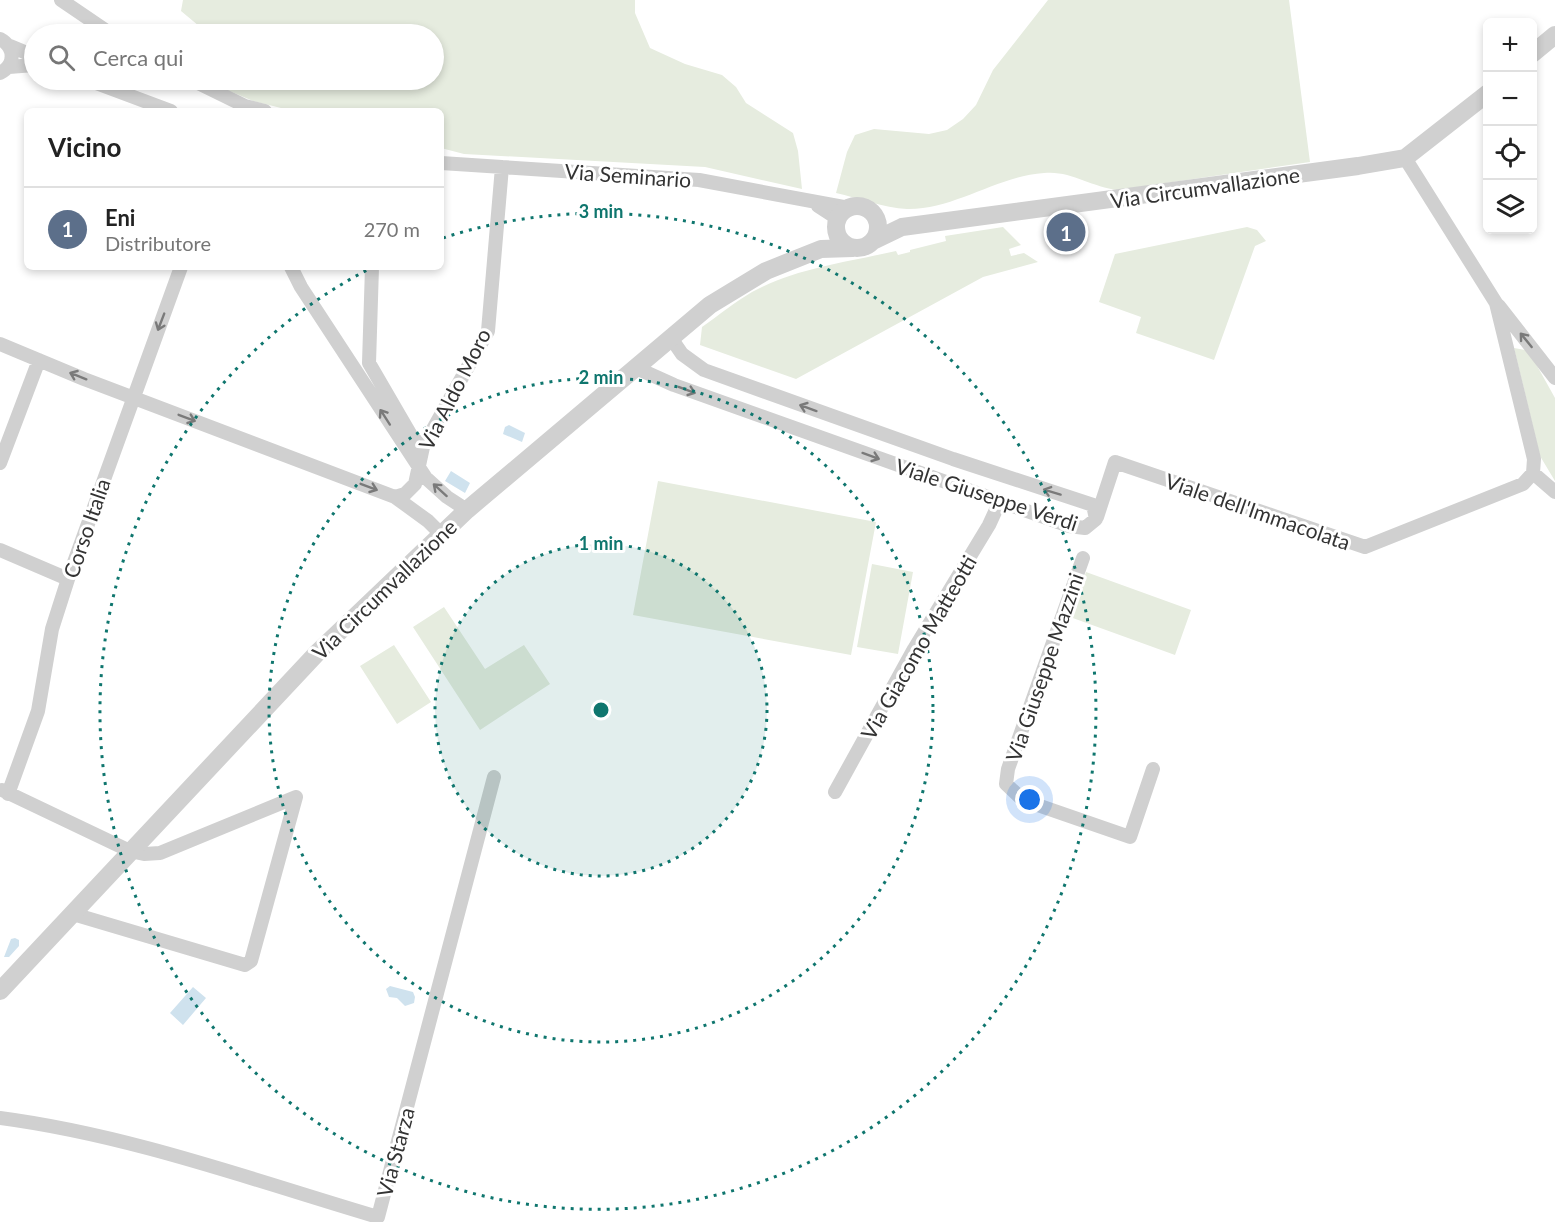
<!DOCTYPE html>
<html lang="it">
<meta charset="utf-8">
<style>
body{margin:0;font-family:Lato,sans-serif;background:#f6f6f6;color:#222}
.controls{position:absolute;right:18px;top:18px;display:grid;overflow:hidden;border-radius:9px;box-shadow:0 3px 9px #0003}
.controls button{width:54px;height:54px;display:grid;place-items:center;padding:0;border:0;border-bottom:2px solid #e0e0e0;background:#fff;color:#222;font:30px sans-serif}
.you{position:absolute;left:1030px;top:800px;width:21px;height:21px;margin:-15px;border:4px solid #fff;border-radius:50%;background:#1a73e8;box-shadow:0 0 0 9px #1a73e833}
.badge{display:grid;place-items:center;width:39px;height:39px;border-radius:50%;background:#d93025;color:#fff;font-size:20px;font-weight:700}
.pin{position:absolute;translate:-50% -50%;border:3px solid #fff;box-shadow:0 2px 6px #0006}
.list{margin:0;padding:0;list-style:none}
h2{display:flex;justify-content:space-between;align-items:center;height:78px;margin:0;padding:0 24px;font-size:26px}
h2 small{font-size:20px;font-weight:400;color:#767676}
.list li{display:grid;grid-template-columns:39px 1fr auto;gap:18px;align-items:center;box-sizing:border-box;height:84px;padding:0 24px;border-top:2px solid #e0e0e0}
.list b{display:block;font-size:22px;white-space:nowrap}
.list p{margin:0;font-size:20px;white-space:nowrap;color:#767676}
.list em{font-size:20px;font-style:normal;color:#767676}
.icon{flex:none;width:33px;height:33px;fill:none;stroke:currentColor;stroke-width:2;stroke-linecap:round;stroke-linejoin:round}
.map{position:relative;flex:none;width:1555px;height:1222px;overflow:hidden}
.search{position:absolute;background:#fff;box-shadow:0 3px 9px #0003;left:24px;top:24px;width:420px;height:66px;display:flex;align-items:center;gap:15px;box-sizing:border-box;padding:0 21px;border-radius:33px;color:#767676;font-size:22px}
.panel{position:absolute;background:#fff;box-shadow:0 3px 9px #0003;left:24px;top:108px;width:420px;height:162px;border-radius:9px}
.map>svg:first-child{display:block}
.green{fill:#e6ecdf}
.water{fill:#cfe2ee}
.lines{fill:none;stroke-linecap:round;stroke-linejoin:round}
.minor{stroke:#d0d0d0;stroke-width:14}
.tertiary{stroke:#d0d0d0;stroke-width:18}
.oneway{stroke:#7a7a7a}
.ring{fill:none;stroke:#0f766e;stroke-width:3;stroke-dasharray:3 6}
.labels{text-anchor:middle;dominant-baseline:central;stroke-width:6;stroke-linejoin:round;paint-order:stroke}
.street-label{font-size:21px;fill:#333;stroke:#fff}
.centre{fill:#0f766e;stroke:#fff;stroke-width:3}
.ring-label{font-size:18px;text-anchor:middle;font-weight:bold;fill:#0f766e;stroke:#fff;stroke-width:6;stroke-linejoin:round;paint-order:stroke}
</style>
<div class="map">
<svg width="1555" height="1222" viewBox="0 0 1555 1222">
<rect width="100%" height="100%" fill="#fff"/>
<path class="green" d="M183 0H635V13L650 48 685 64 722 75 736 87 746 103 793 133 798 151 802 189 705 167 464 154 441 148V111H293L253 101 204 80H434V34H204L205 31 181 11Z
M1048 0H1289L1310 162 1118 190C1091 187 1070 170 1044 173 997 176 954 210 907 209 884 208 858 198 836 193L847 152 855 135 874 129 929 134 947 130 963 119 976 105 993 70Z
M1003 227 1021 245 1009 249 1011 256 1024 253 1038 262 983 277 796 379 700 345 702 327C719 315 735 302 752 292 796 268 848 262 896 251L898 255 910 252V250L946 241 945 236Z
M1247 227 1257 230 1266 241 1255 246 1214 360 1136 333 1141 317 1099 302 1115 254Z
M1514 348 1525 350 1531 355 1555 398V481L1540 456Z
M658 481 876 522 851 655 633 615Z
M872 564 913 572 898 654 857 647Z
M1086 572 1191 610 1175 655 1070 617Z
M444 607 485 669 524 645 550 684 480 730 413 627Z
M394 645 431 702 397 724 360 666Z"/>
<path class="water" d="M509 425 525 433 522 442 503 434 505 427Z
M451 471 470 483 465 493 445 481Z
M15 938 19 940V946L9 957H4L11 939Z
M390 986 413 992 415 997 414 1003 405 1006 397 998 389 997 386 989Z
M193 987 206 998 183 1025 170 1013Z"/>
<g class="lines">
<path class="minor" d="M61 0 111 34
M0 39C15 47 16 65 0 73
M10 46 34 56
M9 67 34 65
M88 80 171 111
M192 80 245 106 265 111
M441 163 699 180 849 208
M818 206 838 219
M291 267 301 287 426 478 447 497 467 510
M372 267 369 363 412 437 423 447
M1499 306 1555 378
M0 344 84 379 395 497 428 521 440 533
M634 367 674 385 1069 526 1085 528 1096 519 1093 505 953 459 704 370 682 354 671 338
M0 463 39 360
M1533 473 1555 492
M395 497 405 494 415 484 423 447 488 331 502 167
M1097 517 1115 462 1365 547 1523 484 1533 473 1534 459 1496 303 1405 158
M0 550 68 579
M1083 558 1008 769 1006 784 1023 800 1130 837 1153 769
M2 790 130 851 144 854 160 853 296 797
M835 792 914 649 989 525 1000 501
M8 794 38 711 52 629 68 579 181 267
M73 914 245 965 251 961 296 797
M0 1118C129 1135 253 1180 378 1217L494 777"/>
<path class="tertiary" d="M1532 54 1555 35
M836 227a21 21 0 1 1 42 0a21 21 0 1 1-42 0Z
M873 241 902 227 1358 166 1405 158 1488 93
M0 991 318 652 467 510 710 305 766 271 821 249 853 248"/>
</g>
<defs><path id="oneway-shaft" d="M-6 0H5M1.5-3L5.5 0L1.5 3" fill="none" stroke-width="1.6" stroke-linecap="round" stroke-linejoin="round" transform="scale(1.5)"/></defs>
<g class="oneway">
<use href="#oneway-shaft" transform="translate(161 322) rotate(111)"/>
<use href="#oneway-shaft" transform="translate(1526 340) rotate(-129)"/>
<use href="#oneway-shaft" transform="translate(78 376) rotate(-158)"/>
<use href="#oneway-shaft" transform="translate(687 390) rotate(20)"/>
<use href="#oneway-shaft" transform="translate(808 408) rotate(-160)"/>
<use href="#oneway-shaft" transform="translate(385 417) rotate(-123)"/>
<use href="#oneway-shaft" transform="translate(187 418) rotate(21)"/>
<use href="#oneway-shaft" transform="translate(871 456) rotate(20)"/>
<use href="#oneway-shaft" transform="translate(369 487) rotate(21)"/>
<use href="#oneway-shaft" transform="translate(440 490) rotate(-138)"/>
<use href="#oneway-shaft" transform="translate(1052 492) rotate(-163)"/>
</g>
<circle cx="601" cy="710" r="166" fill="#0f766e" fill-opacity=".12"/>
<g class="ring">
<circle cx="601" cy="710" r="166"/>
<circle cx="601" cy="710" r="332"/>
<path d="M443 238A498 498 0 1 1 371 268"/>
</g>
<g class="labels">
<g class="street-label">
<text transform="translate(628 175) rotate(4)">Via Seminario</text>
<text transform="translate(1205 187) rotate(-8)">Via Circumvallazione</text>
<text transform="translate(454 389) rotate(-63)">Via Aldo Moro</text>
<text transform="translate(987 494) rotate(18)">Viale Giuseppe Verdi</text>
<text transform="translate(1258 511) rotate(19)">Viale dell'Immacolata</text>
<text transform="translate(86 528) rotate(-71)">Corso Italia</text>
<text transform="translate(384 589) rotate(-44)">Via Circumvallazione</text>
<text transform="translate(918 647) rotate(-60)">Via Giacomo Matteotti</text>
<text transform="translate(1044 667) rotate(-71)">Via Giuseppe Mazzini</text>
<text transform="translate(395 1152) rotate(-75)">Via Starza</text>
</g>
</g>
<circle cx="601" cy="710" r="9" class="centre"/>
<g class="ring-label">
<text x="601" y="218">3 min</text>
<text x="601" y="384">2 min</text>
<text x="601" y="550">1 min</text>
</g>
</svg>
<div class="controls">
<button>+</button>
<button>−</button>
<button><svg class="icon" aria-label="locate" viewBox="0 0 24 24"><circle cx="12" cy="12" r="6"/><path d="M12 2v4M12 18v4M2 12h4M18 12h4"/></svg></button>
<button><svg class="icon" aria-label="layers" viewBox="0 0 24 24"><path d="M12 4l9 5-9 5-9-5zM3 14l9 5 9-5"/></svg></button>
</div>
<div class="you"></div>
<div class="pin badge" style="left:1066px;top:232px;background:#5c6f8a">1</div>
<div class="search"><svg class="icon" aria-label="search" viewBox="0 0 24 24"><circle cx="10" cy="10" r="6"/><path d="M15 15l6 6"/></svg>Cerca qui</div>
<section class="panel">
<h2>Vicino<small></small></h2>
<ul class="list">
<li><span class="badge" style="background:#5c6f8a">1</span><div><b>Eni</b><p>Distributore</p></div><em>270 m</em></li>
</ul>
</section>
</div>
